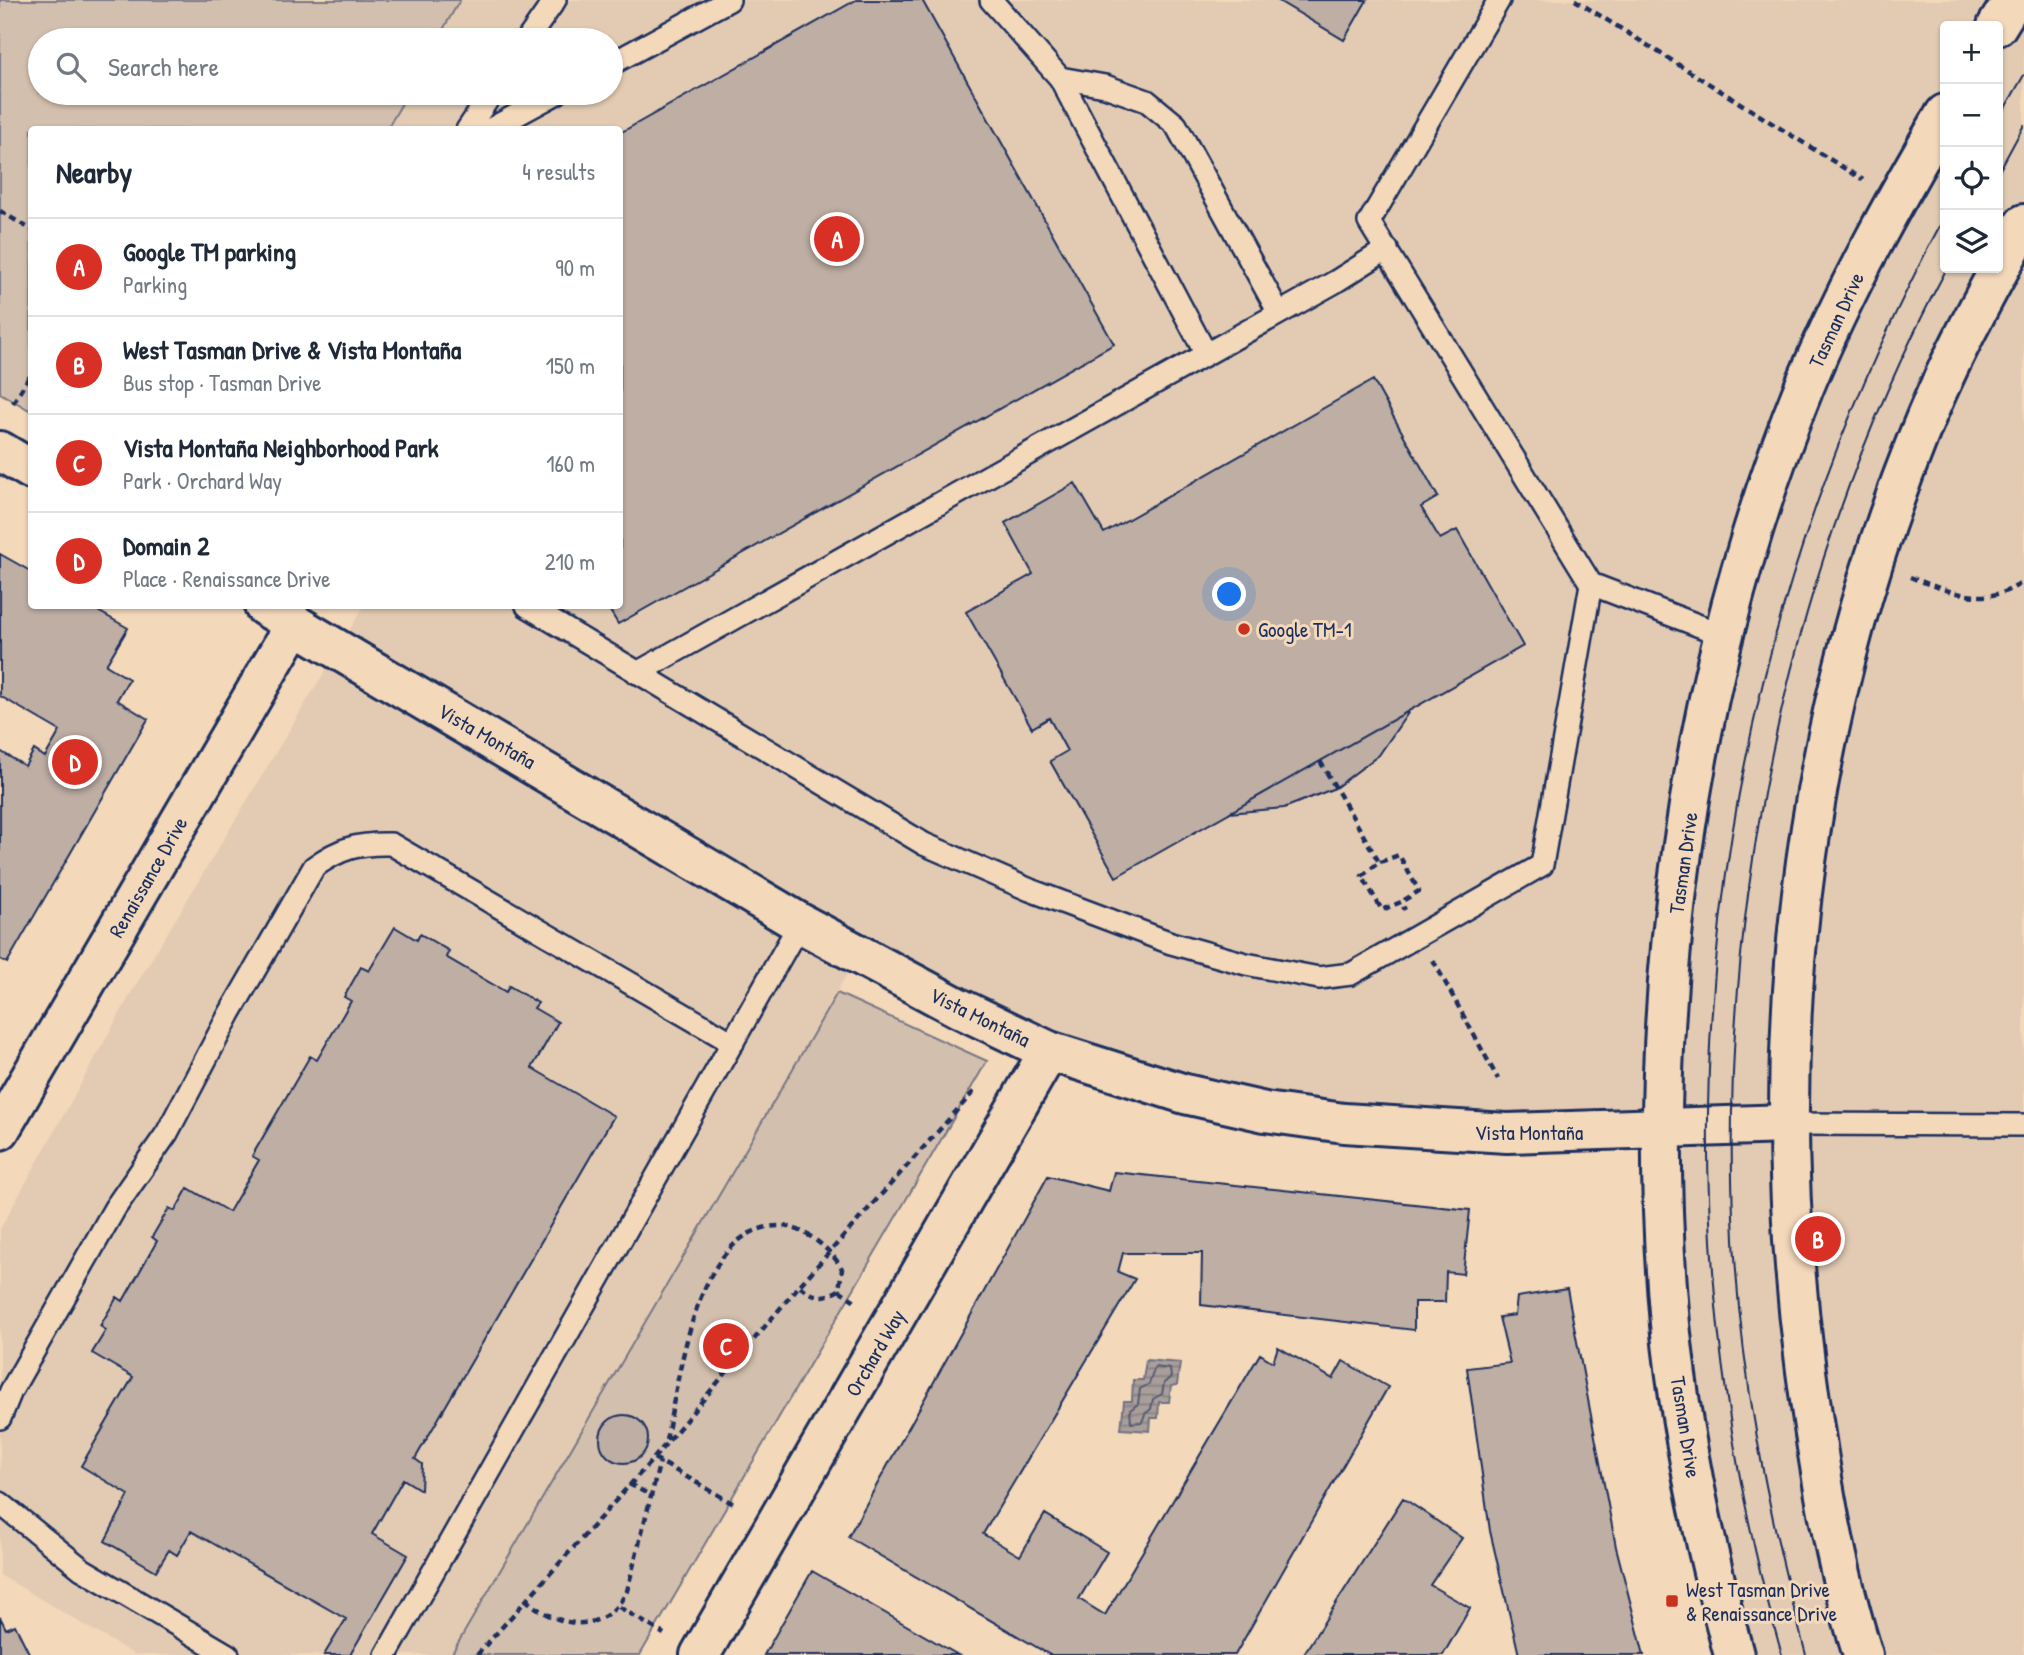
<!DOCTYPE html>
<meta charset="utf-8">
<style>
body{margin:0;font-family:"Patrick Hand",sans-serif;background:#f2f2f3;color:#1f2937}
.controls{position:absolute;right:21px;top:21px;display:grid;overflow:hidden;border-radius:7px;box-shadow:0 2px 5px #0004}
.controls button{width:63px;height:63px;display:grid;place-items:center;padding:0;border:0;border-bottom:2px solid #e0e1e3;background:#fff;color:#1f2937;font:35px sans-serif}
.you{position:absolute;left:1230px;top:595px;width:24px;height:24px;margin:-18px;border:5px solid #fff;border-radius:50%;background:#1a73e8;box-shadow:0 0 0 10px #1a73e833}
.badge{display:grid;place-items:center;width:46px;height:46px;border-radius:50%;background:#d93025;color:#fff;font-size:23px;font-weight:700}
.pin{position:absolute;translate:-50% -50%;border:4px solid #fff;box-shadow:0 2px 7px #0006}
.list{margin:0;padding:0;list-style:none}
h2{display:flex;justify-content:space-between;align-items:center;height:91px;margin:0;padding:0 28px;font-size:30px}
h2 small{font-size:23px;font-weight:400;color:#747a83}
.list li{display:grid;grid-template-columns:46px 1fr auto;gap:21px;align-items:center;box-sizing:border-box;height:98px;padding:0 28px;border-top:2px solid #e0e1e3}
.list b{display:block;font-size:26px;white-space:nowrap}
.list p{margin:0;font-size:23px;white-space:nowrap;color:#747a83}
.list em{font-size:23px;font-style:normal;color:#747a83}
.icon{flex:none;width:38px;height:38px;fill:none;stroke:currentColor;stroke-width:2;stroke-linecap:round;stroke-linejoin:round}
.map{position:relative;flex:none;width:2024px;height:1655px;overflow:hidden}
.search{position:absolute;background:#fff;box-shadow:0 2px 5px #0004;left:28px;top:28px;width:595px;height:77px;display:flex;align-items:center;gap:18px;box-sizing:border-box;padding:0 24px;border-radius:38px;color:#747a83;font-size:26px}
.panel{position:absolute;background:#fff;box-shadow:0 2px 5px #0004;left:28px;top:126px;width:595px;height:483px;border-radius:7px}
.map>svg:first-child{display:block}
.built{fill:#e3cbb3;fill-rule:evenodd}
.park{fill:#d3bfad;stroke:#777786;stroke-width:2}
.water{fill:url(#water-rules);stroke:#707282;stroke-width:2}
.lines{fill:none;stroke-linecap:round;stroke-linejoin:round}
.shore{stroke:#545b76;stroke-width:2}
.building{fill:#beaea4;stroke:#1b2f5e;stroke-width:2}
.lane-casing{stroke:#1b2f5e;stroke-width:26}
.street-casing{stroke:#1b2f5e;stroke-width:44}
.secondary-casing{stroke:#1b2f5e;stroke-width:44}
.primary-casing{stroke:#1b2f5e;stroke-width:44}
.path{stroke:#1b2f5e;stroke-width:4.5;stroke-dasharray:7 5;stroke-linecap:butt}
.lane{stroke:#f3d8ba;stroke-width:21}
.street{stroke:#f3d8ba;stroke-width:38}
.secondary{stroke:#f3d8ba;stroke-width:38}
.primary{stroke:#f3d8ba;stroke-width:38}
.tram{stroke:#1b2f5e;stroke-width:2}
.poi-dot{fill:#c8321e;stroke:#f3d8ba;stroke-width:2.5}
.labels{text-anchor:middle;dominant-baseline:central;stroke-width:6;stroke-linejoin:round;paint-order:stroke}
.street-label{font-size:21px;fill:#1b2f5e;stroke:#f3d8ba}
.poi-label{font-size:21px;fill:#1b2f5e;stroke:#f3d8ba;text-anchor:start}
</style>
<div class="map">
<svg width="2024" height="1655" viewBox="0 0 2024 1655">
<defs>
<pattern id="water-rules" width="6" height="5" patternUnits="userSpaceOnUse" patternTransform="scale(1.75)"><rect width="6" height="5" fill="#a99e9a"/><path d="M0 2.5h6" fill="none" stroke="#898181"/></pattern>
</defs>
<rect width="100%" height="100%" fill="#f3d8ba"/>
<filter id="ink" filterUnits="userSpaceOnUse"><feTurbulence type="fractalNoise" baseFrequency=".0143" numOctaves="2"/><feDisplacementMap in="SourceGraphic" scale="14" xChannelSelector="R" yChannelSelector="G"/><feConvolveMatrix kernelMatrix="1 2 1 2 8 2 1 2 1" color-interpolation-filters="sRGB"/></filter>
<g filter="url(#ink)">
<path class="built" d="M460 0H2024V1655H1734L1719 1597 1662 1129 1219 1103 858 955 451 1655H135L0 1575V1229L133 990 364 606H620V130L387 129 408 93H611V40H437ZM1945 26H1998V268H1945Z"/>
<path class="park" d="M0 0H460L437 40H40V93H408L387 129 32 130 31 411 0 393Z
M837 993 987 1061 640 1655H451Z"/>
<path class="water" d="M1146 1360 1180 1363 1177 1385 1171 1386 1169 1402H1159L1158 1418H1151L1150 1431 1121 1429 1124 1401H1132L1133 1380H1143Z"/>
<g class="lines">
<path class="shore" d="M1155 1367 1170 1369 1171 1377 1164 1383 1162 1394 1153 1399 1151 1409 1145 1414 1142 1422 1131 1423 1130 1410 1138 1404 1140 1389 1149 1384Z"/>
</g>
<path class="building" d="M856 0H922L1114 344 618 624 607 606H620V133Z
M1277 0H1367L1344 40Z
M1373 380 1438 497 1421 507 1440 539 1457 530 1523 646 1116 877 1050 761 1067 751 1049 718 1032 728 966 612 1033 574 1005 523 1075 483 1104 533Z
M0 554 32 572V606H89L128 628 106 665 129 679 117 700 148 719 7 963 0 959V751L25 766 34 750 45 757 60 731 0 696Z
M1410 710 1379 755 1335 788 1284 808 1229 813Z
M395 927 417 940 420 934 449 951 446 957 506 992 509 986 538 1003 534 1008 558 1022 532 1068 614 1116 415 1459 422 1464 421 1490 403 1479 372 1534 408 1555 350 1655H324L346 1619 191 1531 177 1555 169 1550 156 1571 105 1541 129 1495 81 1466 133 1377 92 1353 106 1330 100 1326 117 1297 123 1301 157 1241 152 1237 169 1208 175 1211 188 1188 229 1212 259 1160 252 1156 310 1056 317 1060 351 1001 344 997 361 967 369 971Z
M1114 1172 1470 1210 1463 1274 1446 1272 1445 1302H1414V1330L1201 1305 1202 1253H1123L1118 1272 1135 1279 983 1534 1020 1556 1045 1514 1107 1552 1079 1599 1105 1615 1260 1354 1273 1362 1278 1347 1333 1379 1343 1361 1388 1387 1235 1655H1050L848 1537 1048 1176 1109 1191Z
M1567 1289 1616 1547 1644 1655H1519L1490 1531 1467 1368 1510 1363 1499 1317 1515 1315 1517 1297Z
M600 1439a24 24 0 1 1 48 0a24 24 0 1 1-48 0Z
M1403 1498 1462 1538 1430 1585 1470 1608 1443 1655H1303Z
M812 1571 958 1655H764Z
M0 1617 6 1629 15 1625 30 1655H0Z"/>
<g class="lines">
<g class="lane-casing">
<path id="lane" d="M991 0 1060 78 1206 354
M1499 0 1369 222 1591 584 1723 635
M527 40 555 0
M611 64 729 0
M1060 78 1105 86 1147 101 1176 125 1279 313
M467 130 492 93
M489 130 557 93
M527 606 924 844 1030 890 1171 943 1246 964 1319 978 1351 974 1542 865 1591 584
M637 673 1335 282 1387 249
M1788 1124 2024 1125
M0 1418 11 1391 115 1208 167 1133 230 1013 314 867C340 848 359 843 391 844L733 1043
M0 1503 82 1569 228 1655
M386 1655 800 923"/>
</g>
<g class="street-casing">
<path id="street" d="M700 1655 1049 1051"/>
</g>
<g class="secondary-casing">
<path id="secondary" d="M0 451 32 470
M264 606 800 923 957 1007 1049 1051 1185 1094 1265 1112 1344 1123 1507 1133 1788 1124
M0 1130 295 624"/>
</g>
<g class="primary-casing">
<path id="primary" d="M1997 26 2013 0
M1734 1655C1705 1547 1681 1435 1670 1324 1642 1013 1687 675 1805 385 1844 291 1894 201 1945 114
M1863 1655C1834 1563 1819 1467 1806 1371 1764 1053 1799 735 1918 437 1947 363 1986 294 2024 224"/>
</g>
<path class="path" d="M1575 0 1863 180
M0 211 32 230
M13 403 32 372
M1910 577C1950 592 1986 609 2024 581
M1320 761 1379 862 1362 876 1382 910 1401 902 1405 910
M1380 862 1399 855 1419 891 1401 902
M1433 960 1498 1079
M839 1290 858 1303
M666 1440C680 1378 695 1222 783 1226 805 1228 832 1250 842 1269L839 1290C822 1300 814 1297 799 1286
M654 1458 737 1506
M629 1484 652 1496
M525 1599C558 1628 603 1637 627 1591L660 1461
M619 1607 664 1634
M477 1655 654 1458 799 1286 977 1088"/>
<use href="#lane" class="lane"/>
<use href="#street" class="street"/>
<use href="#secondary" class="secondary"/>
<use href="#primary" class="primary"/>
<path class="tram" d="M1998 120 2024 75
M1998 173 2024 125
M1782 1655C1642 1165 1703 663 1945 216
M1806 1655C1768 1513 1738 1365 1733 1217 1721 889 1792 558 1947 268"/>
</g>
</g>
<g class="poi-dot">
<circle cx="1244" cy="629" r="7"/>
<rect x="1665" y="1594" width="14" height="14" rx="3.5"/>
</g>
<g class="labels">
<g class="street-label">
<text transform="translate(1836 320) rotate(-65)">Tasman Drive</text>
<text transform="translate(487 736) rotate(30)">Vista Montaña</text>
<text transform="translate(1683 863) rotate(-82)">Tasman Drive</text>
<text transform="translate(148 877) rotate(-60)">Renaissance Drive</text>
<text transform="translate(980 1017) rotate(26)">Vista Montaña</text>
<text x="1529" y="1132">Vista Montaña</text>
<text transform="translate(875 1353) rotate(-60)">Orchard Way</text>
<text transform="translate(1686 1427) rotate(81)">Tasman Drive</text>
</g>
<g class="poi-label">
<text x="1258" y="629">Google TM-1</text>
<text x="1686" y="1589">West Tasman Drive<tspan x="1686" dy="24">&amp; Renaissance Drive</tspan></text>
</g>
</g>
</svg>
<div class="controls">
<button>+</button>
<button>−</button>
<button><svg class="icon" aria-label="locate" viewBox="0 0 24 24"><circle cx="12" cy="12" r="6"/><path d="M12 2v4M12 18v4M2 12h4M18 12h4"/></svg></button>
<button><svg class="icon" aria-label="layers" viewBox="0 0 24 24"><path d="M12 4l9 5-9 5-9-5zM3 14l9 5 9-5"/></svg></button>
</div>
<div class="you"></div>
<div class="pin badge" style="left:837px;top:239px">A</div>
<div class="pin badge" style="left:1818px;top:1239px">B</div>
<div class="pin badge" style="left:726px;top:1346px">C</div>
<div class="pin badge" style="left:75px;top:762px">D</div>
<div class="search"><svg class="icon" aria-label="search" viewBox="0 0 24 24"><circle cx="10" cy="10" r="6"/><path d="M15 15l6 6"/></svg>Search here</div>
<section class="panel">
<h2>Nearby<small>4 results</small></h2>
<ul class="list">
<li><span class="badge">A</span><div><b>Google TM parking</b><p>Parking</p></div><em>90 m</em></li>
<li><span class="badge">B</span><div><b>West Tasman Drive &amp; Vista Montaña</b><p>Bus stop · Tasman Drive</p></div><em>150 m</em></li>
<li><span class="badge">C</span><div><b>Vista Montaña Neighborhood Park</b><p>Park · Orchard Way</p></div><em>160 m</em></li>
<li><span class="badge">D</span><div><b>Domain 2</b><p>Place · Renaissance Drive</p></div><em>210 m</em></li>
</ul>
</section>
</div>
